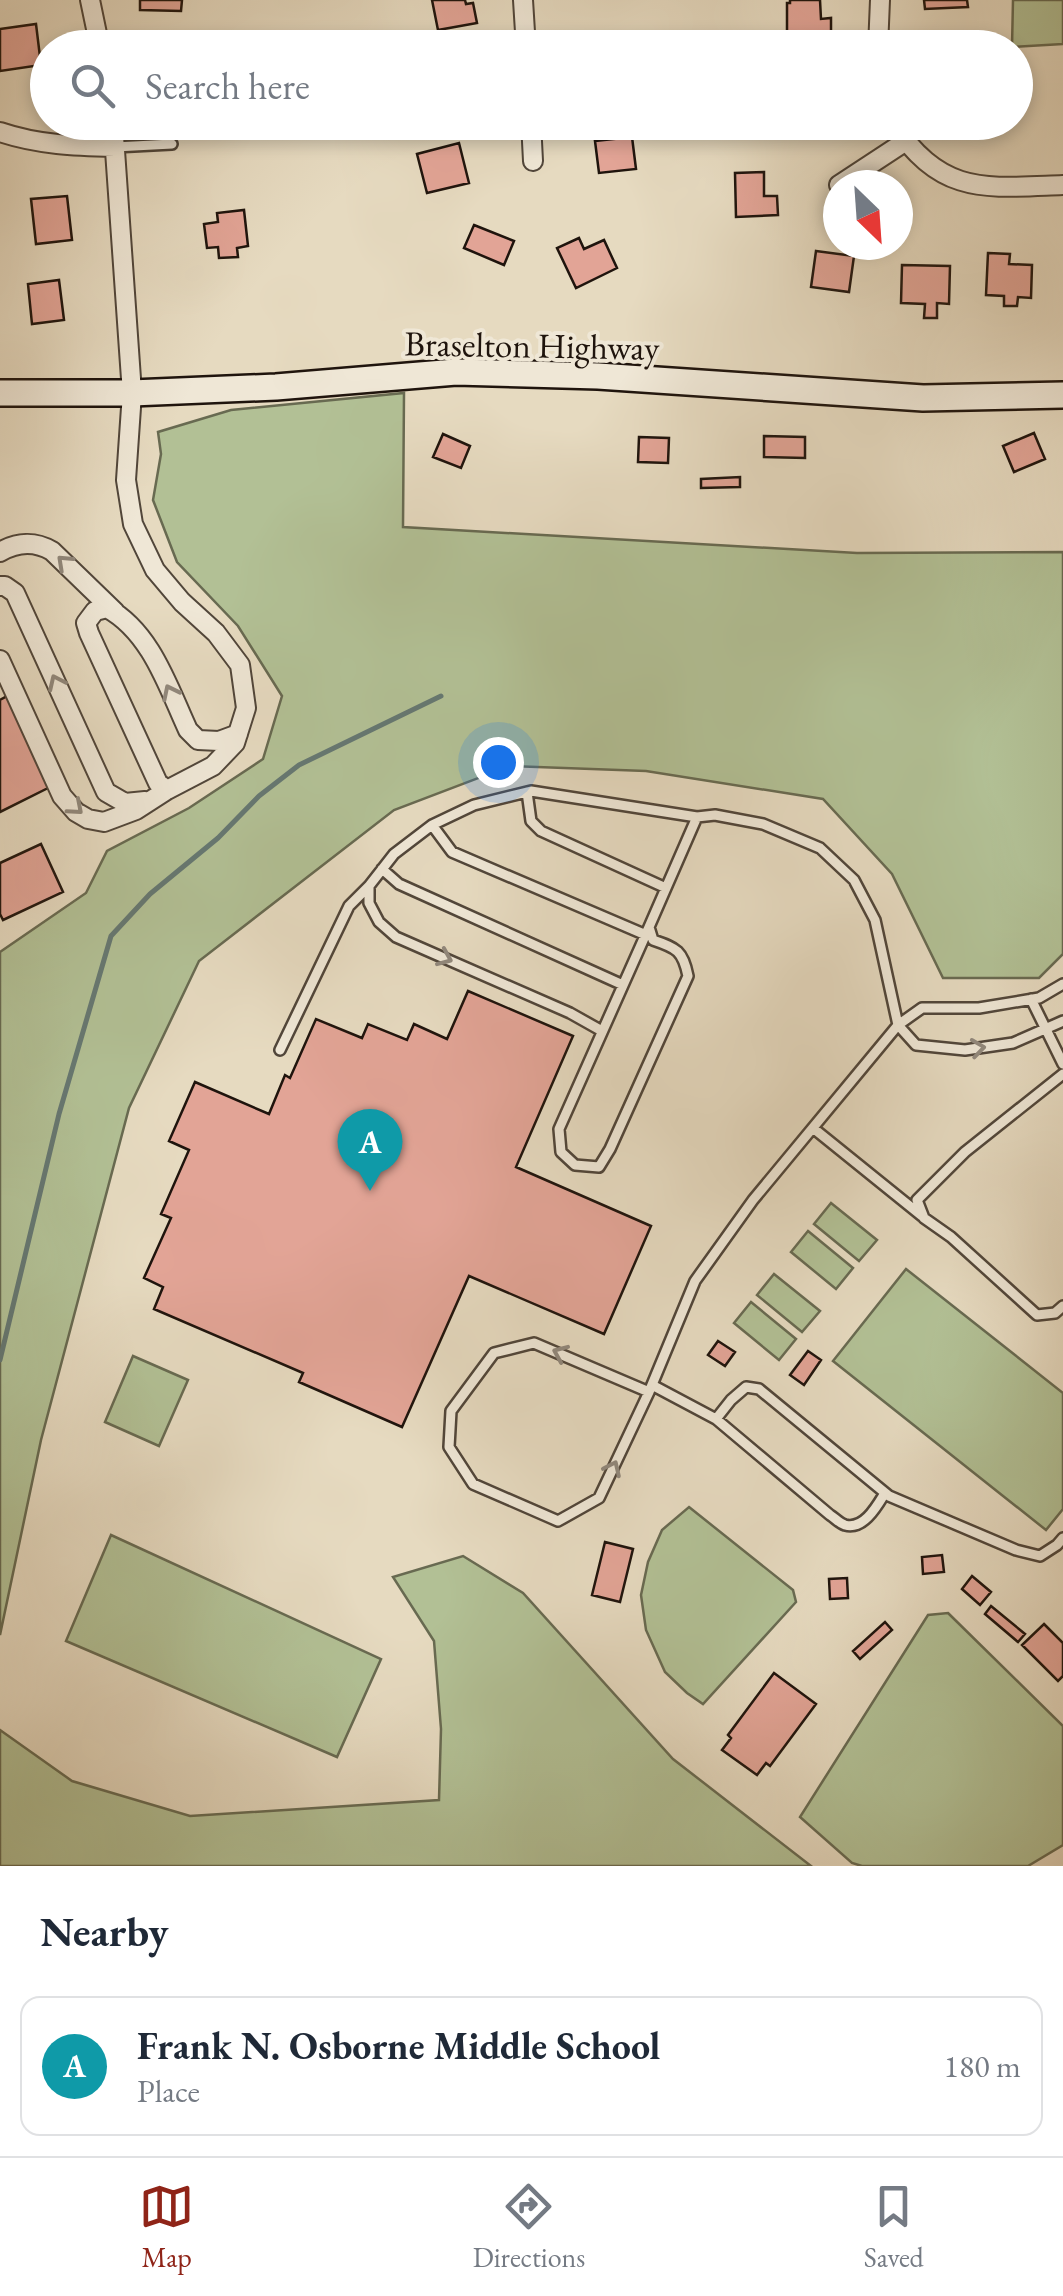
<!DOCTYPE html>
<style>
body{margin:0;font-family:"EB Garamond",serif;background:#f2f2f3;color:#1f2937}
.compass{position:absolute;left:823px;top:170px;width:90px;height:90px;border-radius:50%;background:#fff;box-shadow:0 5px 15px #0003;rotate:155deg}
.you{position:absolute;left:498px;top:762px;width:35px;height:35px;margin:-25px;border:8px solid #fff;border-radius:50%;background:#1a73e8;box-shadow:0 0 0 15px #1a73e833}
.badge{display:grid;place-items:center;width:65px;height:65px;border-radius:50%;background:#8f2418;color:#fff;font-size:32px;font-weight:700}
.pin{position:absolute;translate:-50% -82px;filter:drop-shadow(0 2px 5px #0008)}
.pin::after{content:'';position:absolute;top:52px;width:35px;height:30px;background:inherit;clip-path:polygon(0 0,100% 0,50% 100%)}
.list{margin:0;padding:0;list-style:none}
h2{display:flex;justify-content:space-between;align-items:center;height:130px;margin:0;padding:0 40px;font-size:42px}
h2 small{font-size:32px;font-weight:400;color:#747a83}
.list li{display:grid;grid-template-columns:65px 1fr auto;gap:30px;align-items:center;box-sizing:border-box;height:140px;margin:0 20px 20px;padding:0 20px;border:2px solid #e0e1e3;border-radius:20px}
.list b{display:block;font-size:38px;white-space:nowrap}
.list p{margin:0;font-size:32px;white-space:nowrap;color:#747a83}
.list em{font-size:32px;font-style:normal;color:#747a83}
.icon{flex:none;width:55px;height:55px;fill:none;stroke:currentColor;stroke-width:2;stroke-linecap:round;stroke-linejoin:round}
.map{position:relative;flex:none;width:1063px;height:1866px;overflow:hidden}
.search{position:absolute;background:#fff;box-shadow:0 5px 15px #0003;left:30px;right:30px;top:30px;height:110px;display:flex;align-items:center;gap:25px;box-sizing:border-box;padding:0 35px;border-radius:55px;color:#747a83;font-size:38px}
.sheet{height:290px;background:#fff}
nav{display:flex;justify-content:space-around;align-items:center;box-sizing:border-box;height:140px;border-top:2px solid #e0e1e3;background:#fff;font-size:28px;color:#747a83}
nav a{display:grid;justify-items:center;gap:5px}
nav .on{color:#8f2418}
.map>svg:first-child{display:block}
.green{fill:#b2c095;stroke:#686a51;stroke-width:2.5}
.lines{fill:none;stroke-linecap:round;stroke-linejoin:round}
.stream{stroke:#667872;stroke-width:5}
.building{fill:#e2a496;stroke:#1f140d;stroke-width:2.5}
.service-casing{stroke:#51463a;stroke-width:14}
.minor-casing{stroke:#51463a;stroke-width:22}
.secondary-casing{stroke:#1f140d;stroke-width:30}
.service{stroke:#efe7d6;stroke-width:9}
.minor{stroke:#efe7d6;stroke-width:18}
.secondary{stroke:#efe7d6;stroke-width:25}
.oneway{stroke:#91887c}
.labels{text-anchor:middle;dominant-baseline:central;stroke-width:8;stroke-linejoin:round;paint-order:stroke}
.street-label{font-size:35px;fill:#1f140d;stroke:#efe7d6}
</style>
<div class="map">
<svg width="1063" height="1866" viewBox="0 0 1063 1866">
<rect width="100%" height="100%" fill="#e6dac0"/>
<filter id="stains"><feTurbulence type="fractalNoise" baseFrequency=".002" numOctaves="4"/><feColorMatrix values="0 0 0 0 .2 0 0 0 0 .09 0 0 0 0 .02 0 0 0 .5 -.17"/></filter>
<radialGradient id="worn" r=".72"><stop offset=".6" stop-color="#630" stop-opacity="0"/><stop offset="1" stop-color="#630" stop-opacity=".3"/></radialGradient>
<path class="green" d="M1013 0H1063V44L1012 47Z
M404 393 403 527 857 553 1063 552V954L1039 978H943L892 874 823 799 646 771 510 766 394 810 199 961 129 1108 41 1440 0 1635V952L86 893 107 851 189 808 263 759 282 696 238 626 177 562 153 500 161 454 158 432 231 410Z
M831 1203 877 1240 859 1261 814 1224Z
M808 1231 853 1268 836 1289 791 1252Z
M906 1269 1063 1393V1509L1046 1530 833 1361Z
M774 1274 820 1311 802 1332 757 1295Z
M751 1302 796 1339 779 1360 734 1323Z
M133 1356 188 1380 159 1446 105 1422Z
M689 1507 793 1590 796 1602 703 1704 687 1693 665 1672 646 1630 641 1595 648 1562 662 1530Z
M111 1535 381 1659 337 1757 66 1641Z
M463 1556 523 1593 673 1759 811 1866H0V1730L72 1781 190 1816 439 1800 441 1729 434 1641 393 1577Z
M948 1613 1063 1726V1845L1028 1866H862L852 1863 800 1817 928 1615Z"/>
<g class="lines">
<path class="stream" d="M0 1360 59 1114 111 936 150 894 218 838 259 796 299 765 441 696"/>
</g>
<path class="building" d="M140 0H182L181 11 140 10Z
M432 0H465L466 4 473 3 477 23 438 30Z
M790 0H820L821 19 831 18V37L787 38V3H790Z
M924 0H967L968 7 925 9Z
M36 24 41 65 0 71V29Z
M632 137 636 169 599 173 595 141Z
M459 143 469 183 427 193 417 154Z
M764 172V196H777L778 215 736 217 735 173Z
M67 196 72 240 36 244 31 199Z
M244 210 248 246 237 248 238 257 219 258 218 247 207 248 204 224 218 222 217 213Z
M474 225 514 241 504 265 464 248Z
M579 238 584 249 604 240 617 268 576 288 557 248Z
M816 251 854 256 849 292 811 287Z
M988 253 1010 254 1009 264 1032 265 1031 298 1018 297 1017 306H1004V296L986 295Z
M902 265 950 266 949 304 937 303V318H924L925 304 901 303Z
M59 280 64 320 32 324 28 284Z
M1034 433 1045 459 1014 472 1003 446Z
M443 434 470 446 461 468 433 457Z
M764 436 805 437V458L764 457Z
M639 437 669 438 668 463 638 462Z
M740 477V487L701 488V479Z
M9 695 52 786 0 812V700Z
M41 844 63 892 3 920 0 914V863Z
M468 991 573 1036 516 1167 651 1226 604 1334 469 1276 402 1427 299 1382 303 1373 154 1309 163 1287 144 1278 171 1218 161 1214 189 1150 169 1141 195 1082 269 1114 285 1075 290 1078 316 1019 362 1038 368 1024 407 1040 414 1024 447 1039Z
M718 1341 735 1352 725 1366 708 1355Z
M808 1351 821 1360 804 1385 790 1375Z
M605 1542 633 1549 620 1602 592 1595Z
M942 1555 944 1572 923 1574 922 1557Z
M972 1576 991 1592 980 1605 962 1589Z
M847 1578 848 1598 830 1599 829 1579Z
M991 1606 1025 1634 1018 1642 985 1614Z
M885 1622 892 1630 860 1659 853 1651Z
M1044 1624 1063 1643V1676L1058 1681 1022 1645Z
M774 1673 816 1704 770 1766 766 1763 757 1775 722 1750 731 1738 728 1735Z"/>
<g class="lines">
<g class="service-casing">
<path id="service" d="M115 147 172 144
M527 792 531 821 541 831 666 888
M432 825 452 852 646 935
M382 869 399 884 623 985
M649 927 559 1129 561 1152 575 1165 599 1167 610 1149 688 976C683 951 677 948 653 940L649 927 697 817 715 815 763 824 820 848 854 880 875 920 898 1025 916 1045 965 1050 1013 1043 1063 1021
M1031 999 1063 1064
M602 1031 570 1013 396 937 379 922 369 903V886L394 854 432 825 474 805 531 791 697 817
M280 1050 349 906 369 886
M1063 1074 965 1152 917 1200 924 1218 951 1237 1037 1315 1055 1313 1063 1306
M813 1128 922 1216
M652 1385 716 1419 731 1400 746 1387 759 1389 889 1496 1016 1550 1040 1556 1057 1545 1063 1538
M649 1392 534 1343 494 1353 451 1411 449 1447 473 1484 558 1521 599 1498 649 1392 695 1281 753 1200 898 1025 922 1008H979L1039 998 1063 984
M716 1419 830 1515C835 1518 839 1523 845 1525 864 1530 877 1506 885 1493"/>
</g>
<g class="minor-casing">
<path id="minor" d="M90 0 100 48
M523 0 526 48
M878 48 880 0
M531 122 533 161
M892 122C942 196 983 188 1063 185
M0 132C38 145 76 146 115 147
M839 185 906 141
M0 552C17 542 35 541 52 551L115 612
M0 586H5L15 593 106 792 125 803 145 801
M0 660 62 796 76 812 88 819 104 822 136 810 167 790 213 766 235 743 246 708 240 665 216 633 182 602 155 570 133 524 126 480 132 393 113 122
M167 790 158 783 89 633 86 623 95 611 107 608C151 632 168 687 188 730L198 740 219 741 238 734"/>
</g>
<g class="secondary-casing">
<path id="secondary" d="M0 393H132L276 387 456 372 598 376 923 398 1063 395"/>
</g>
<use href="#service" class="service"/>
<use href="#minor" class="minor"/>
<use href="#secondary" class="secondary"/>
</g>
<defs><path id="oneway-chevron" d="M-2-3.5L2.5 0L-2 3.5" fill="none" stroke-width="1.6" stroke-linecap="round" stroke-linejoin="round" transform="scale(2.5)"/></defs>
<g class="oneway">
<use href="#oneway-chevron" transform="translate(64 562) rotate(-137)"/>
<use href="#oneway-chevron" transform="translate(56 682) rotate(-115)"/>
<use href="#oneway-chevron" transform="translate(170 692) rotate(-116)"/>
<use href="#oneway-chevron" transform="translate(76 808) rotate(41)"/>
<use href="#oneway-chevron" transform="translate(445 958) rotate(23)"/>
<use href="#oneway-chevron" transform="translate(978 1048) rotate(-8)"/>
<use href="#oneway-chevron" transform="translate(560 1353) rotate(-157)"/>
<use href="#oneway-chevron" transform="translate(613 1468) rotate(-65)"/>
</g>
<g class="labels">
<g class="street-label">
<text transform="translate(532 345) rotate(1)">Braselton Highway</text>
</g>
</g>
<rect width="100%" height="100%" filter="url(#stains)"/>
<rect width="100%" height="100%" fill="url(#worn)"/>
</svg>
<svg class="compass" viewBox="-18 -18 36 36"><path d="M0-13l5 13h-10z" fill="#e53935"/><path d="M0 13l5-13h-10z" fill="#747a83"/></svg>
<div class="you"></div>
<div class="pin badge" style="left:370px;top:1191px;background:#0f9aa8">A</div>
<div class="search"><svg class="icon" aria-label="search" viewBox="0 0 24 24"><circle cx="10" cy="10" r="6"/><path d="M15 15l6 6"/></svg>Search here</div>
</div>
<section class="sheet">
<h2>Nearby<small></small></h2>
<ul class="list">
<li><span class="badge" style="background:#0f9aa8">A</span><div><b>Frank N. Osborne Middle School</b><p>Place</p></div><em>180 m</em></li>
</ul>
</section>
<nav>
<a class="on"><svg class="icon" aria-label="map" viewBox="0 0 24 24"><path d="M3 6l6-2 6 2 6-2v14l-6 2-6-2-6 2zM9 4v14M15 6v14"/></svg>Map</a>
<a><svg class="icon" aria-label="directions" viewBox="0 0 24 24"><path d="M12 3l9 9-9 9-9-9zM9 14v-3h6M13 9l2 2-2 2"/></svg>Directions</a>
<a><svg class="icon" aria-label="saved" viewBox="0 0 24 24"><path d="M7 4h10v16l-5-4-5 4z"/></svg>Saved</a>
</nav>
